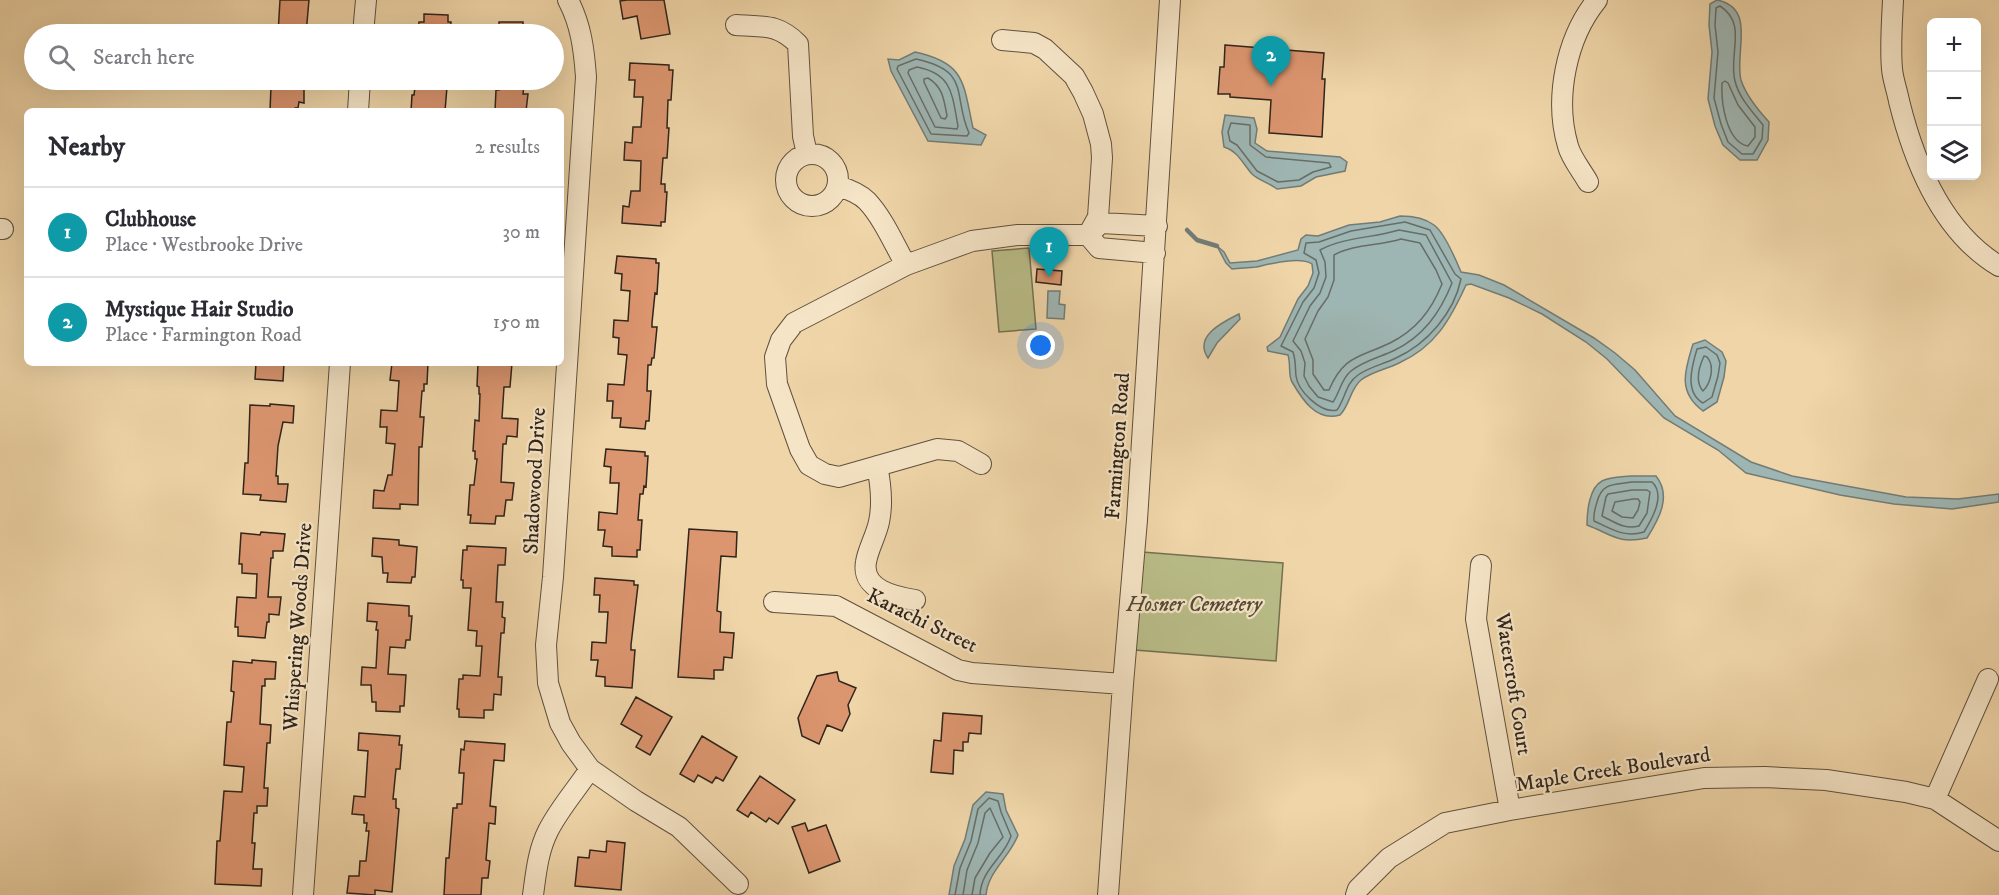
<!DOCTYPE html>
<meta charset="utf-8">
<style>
body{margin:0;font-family:"IM FELL DW Pica",serif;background:#f2f2f3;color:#2b2b33}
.controls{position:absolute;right:18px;top:18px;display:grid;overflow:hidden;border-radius:9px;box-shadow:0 6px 24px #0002}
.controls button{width:54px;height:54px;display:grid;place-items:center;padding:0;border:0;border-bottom:2px solid #e1e1e2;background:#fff;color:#2b2b33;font:30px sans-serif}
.you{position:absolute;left:1041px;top:346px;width:21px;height:21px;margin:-15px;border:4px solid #fff;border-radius:50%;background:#1a73e8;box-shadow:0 0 0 9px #1a73e833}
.badge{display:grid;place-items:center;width:39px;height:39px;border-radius:50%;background:#8f2418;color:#fff;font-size:20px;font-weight:700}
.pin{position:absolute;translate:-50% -50px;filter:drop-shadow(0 2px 3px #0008)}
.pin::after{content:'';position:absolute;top:32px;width:21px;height:18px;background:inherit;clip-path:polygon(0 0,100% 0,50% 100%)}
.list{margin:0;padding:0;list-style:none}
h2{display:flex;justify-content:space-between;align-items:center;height:78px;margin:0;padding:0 24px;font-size:26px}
h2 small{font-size:20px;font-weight:400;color:#7c7c81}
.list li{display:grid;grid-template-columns:39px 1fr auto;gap:18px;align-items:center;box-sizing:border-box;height:90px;padding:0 24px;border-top:2px solid #e1e1e2}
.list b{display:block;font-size:22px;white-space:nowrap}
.list p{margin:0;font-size:20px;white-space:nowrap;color:#7c7c81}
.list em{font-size:20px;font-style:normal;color:#7c7c81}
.icon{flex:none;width:33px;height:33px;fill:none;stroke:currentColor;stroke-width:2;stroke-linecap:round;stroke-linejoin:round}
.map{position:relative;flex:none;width:1999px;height:895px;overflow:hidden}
.search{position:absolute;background:#fff;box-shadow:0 6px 24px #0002;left:24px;top:24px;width:540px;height:66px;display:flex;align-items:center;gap:15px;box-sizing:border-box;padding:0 21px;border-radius:33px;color:#7c7c81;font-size:22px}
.panel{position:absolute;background:#fff;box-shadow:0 6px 24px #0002;left:24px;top:108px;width:540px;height:258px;border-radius:9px}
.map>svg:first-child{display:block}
.green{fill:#b9bd88;stroke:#747052;stroke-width:1.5}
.water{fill:#9eb6b3;stroke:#727c76;stroke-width:1.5}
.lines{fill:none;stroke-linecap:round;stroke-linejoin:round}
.shore{stroke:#676d67;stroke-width:1.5}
.stream{stroke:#727c76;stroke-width:4.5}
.building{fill:#db956f;stroke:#30241b;stroke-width:1.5}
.minor-casing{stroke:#60503e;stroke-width:22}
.minor{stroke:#f5e4c6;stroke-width:20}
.labels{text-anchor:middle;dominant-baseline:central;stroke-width:4.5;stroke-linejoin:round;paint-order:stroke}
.street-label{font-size:21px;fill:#30241b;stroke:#f5e4c6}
.park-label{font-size:21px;font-style:italic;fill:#524a36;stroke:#f5e4c6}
</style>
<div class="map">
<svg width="1999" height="895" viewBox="0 0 1999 895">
<rect width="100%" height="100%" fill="#efd5a8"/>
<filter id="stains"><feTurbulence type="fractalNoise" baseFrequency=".00333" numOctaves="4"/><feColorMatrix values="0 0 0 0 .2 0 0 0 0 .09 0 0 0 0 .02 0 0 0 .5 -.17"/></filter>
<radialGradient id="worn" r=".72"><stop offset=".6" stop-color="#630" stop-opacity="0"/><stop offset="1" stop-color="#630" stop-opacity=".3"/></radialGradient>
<path class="green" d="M1029 248 1036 329 999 332 992 251Z
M1142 552 1283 563 1276 661 1135 650Z"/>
<path class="water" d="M1717 0C1757 8 1734 53 1741 80 1746 96 1758 110 1769 122L1768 140 1757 160H1740L1723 145 1715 126 1708 99 1712 52 1709 25 1710 4Z
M915 52C966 63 963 83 973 128L986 135 981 145 928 141 891 71 888 59 899 60Z
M1225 115 1254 118 1257 129 1255 143 1267 151 1340 157 1347 162 1345 171 1316 177 1301 186 1277 189C1269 183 1258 180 1252 174 1243 164 1238 151 1224 147L1222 132Z
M1400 216C1410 216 1425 218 1434 225 1444 232 1456 260 1461 272L1479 275 1504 285 1594 338 1615 353 1635 370 1675 416 1751 462 1792 476 1906 497 1958 499 1999 494V502L1952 509 1894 504 1840 495 1746 473 1718 450 1664 418 1607 359 1586 342 1542 314 1509 298 1471 284 1466 285C1450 320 1435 347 1399 363 1387 369 1371 372 1361 380 1350 389 1350 405 1340 415 1316 422 1302 399 1292 382 1288 375 1291 365 1288 355L1268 351 1267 347 1280 337 1298 299 1308 286 1313 273 1312 264C1300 256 1270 264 1256 267 1248 268 1240 268 1232 269L1226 263 1217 246 1224 252 1230 263 1257 261 1298 250 1301 239 1306 235 1318 236 1349 225 1380 222Z
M1048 291H1060L1059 304 1065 305 1064 319 1047 318Z
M1239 314 1240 319 1217 343 1208 358C1193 336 1223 322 1239 314Z
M1705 340 1722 352 1726 361 1724 377 1717 402 1703 411C1677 392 1685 370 1693 344Z
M1631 476H1656C1672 496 1659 519 1647 538 1617 544 1613 535 1587 525 1587 512 1589 488 1602 481 1610 477 1623 477 1631 476Z
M986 792 1003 794 1006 810 1018 835C1010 857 988 871 986 895H949L954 866 965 839 973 805Z"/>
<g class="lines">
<path class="shore" d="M1720 6C1748 24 1728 54 1735 81 1739 98 1752 111 1763 125L1762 139 1753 154H1742L1728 142 1721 124 1714 98 1718 52 1715 25 1716 8Z
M916 59C972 71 952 95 969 133L967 136 931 134 897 69 898 66Z
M917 67C953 74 952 95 958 126L957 129 935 127 908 73 909 70Z
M928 78C943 87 944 100 947 116L945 119 941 118 924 82V79Z
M1725 81 1728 83 1738 105 1755 127V137L1748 146C1726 142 1721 102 1722 83Z
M1231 123 1250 125V145L1266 157 1329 163 1331 167 1313 172 1299 180 1278 182 1257 171 1237 145 1230 141 1228 132Z
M1405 222 1430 230 1455 274 1461 279C1454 313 1427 344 1396 358 1384 364 1369 367 1358 375 1346 383 1345 399 1337 410 1321 414 1298 391 1296 376 1295 367 1296 361 1293 352L1281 346 1303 302 1314 288 1319 273 1316 260 1304 253 1306 243 1319 242 1351 231Z
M1399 230 1426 235 1452 283C1440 313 1423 337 1393 351 1380 357 1363 361 1351 371 1341 379 1340 392 1333 402L1318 397 1309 386 1304 376 1305 363 1301 351 1293 341 1310 306 1320 293 1326 277 1325 262 1320 250C1344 237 1373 238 1399 230Z
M1401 239 1420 243 1436 270 1442 284C1431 311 1416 330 1390 343 1359 358 1344 355 1329 390H1324L1313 374V360L1305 339 1318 311 1328 297 1334 280V255C1354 244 1379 246 1401 239Z
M1706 347 1717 355 1720 363 1718 376 1712 397 1703 403C1684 392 1692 366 1697 349Z
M1704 356 1707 357C1715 366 1711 383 1703 391 1695 382 1699 367 1704 356Z
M1632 482H1652C1666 495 1652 519 1644 532 1624 538 1612 529 1594 521 1593 514 1595 509 1597 502 1602 482 1614 485 1632 482Z
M1632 490H1647L1650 492 1647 513 1639 526C1624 530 1615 522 1602 516L1606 497 1608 494Z
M1633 499H1638L1640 502 1638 510 1633 518 1622 517 1612 511 1615 502Z
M955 895 960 868 971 841 978 809 989 798 998 801 1001 812 1011 836C1004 858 981 869 980 895
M963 895 967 870 978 843 985 813 990 808 1003 837 990 853 975 878 972 895"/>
<path class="stream" d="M1187 230 1197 240 1217 246"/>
</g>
<path class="building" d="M280 0H309L306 34H278Z
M627 0H664L670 34 641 39 637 16 623 19 620 1Z
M424 14 448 15V22H451L450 34H418L419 22H424Z
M499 22H523V34H499Z
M1225 45 1324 53 1322 79H1325L1322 137 1269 133 1271 100 1230 97V94H1218L1220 67H1224Z
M630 63 669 65V70H673L671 100H668L667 128H669L667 158H663L661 184H665V192H667L665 222H661V226L622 223 623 206 629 207 631 191H640L641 161 624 160 625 142 632 143 633 127H641L643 97H634L635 80H629Z
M420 80H444L443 87H447L445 111H411L412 95H414L415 87H419Z
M500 84 524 85 523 94H528L526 111H495L496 90H499Z
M271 86 304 88V103L299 102 298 108H295L294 111H270Z
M617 256 656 259V263H659L657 294 655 293 652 323V327H657L654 358H652L651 365H648L647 391H651L649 421H646L645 429 620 427 621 418H612L613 401H607L608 384 624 385 627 355 618 354 619 338 613 337 614 320 628 321 630 291 621 290 622 274 615 273Z
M1037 269 1062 271 1061 285 1036 282Z
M256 363H284L283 381 255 379Z
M392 363H428L427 384H424V391H422L420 417H424L422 447H419L418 505 400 504V509L373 508 374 490 384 491 388 475H392L395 444 386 443 387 427H380L381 410 397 411 399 381 390 380Z
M478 363H512L510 387H504L502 418 518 419 517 437 507 436 506 444H503L501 482 514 483 512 500H506L504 516H496L495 524 470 523 471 515H468L470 485H474L477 459H475V451H473L475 420 479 421 480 394H479V387L477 386Z
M270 404 294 406 293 423 283 422 278 446 276 476H278V484H288L286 502 260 500 261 495 243 494 245 463H248L250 405 270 406Z
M606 449 645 452V456H648L646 487 644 486 643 494H640L638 520H642L640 550H637V557L612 556V547L603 546 605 530H598L599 512 617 514 619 483H610L611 467 604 466Z
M689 529 737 532 736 557 721 556 717 611 721 612 720 632 734 633 732 658 724 657 723 670H714V679L678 677Z
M261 532 285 534 283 551H273V558H271L268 597H281L279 615 269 614V622H267L265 638 238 636V627H235L237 597 256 598 257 574 242 573V564H239L241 533 260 535Z
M373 538 399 540V545L417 547 415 577H412L411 583 387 582 388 573H383L382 557 372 556Z
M467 546 506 548 505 565H498L496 602H503L502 617 505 618 504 633H501L498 677H502L501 695 494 694 493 710H484V718L459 717V709H457L459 679H463V675L480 676 482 646H476L477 631 468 630 471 588H463V580H461L463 550H467Z
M595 578 634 581V585H638L631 645V650H635L632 688 605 686V677L596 676 598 660H591L592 642 606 643 608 612H599L600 595H594Z
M368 603 409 606V616H412L410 640H406L405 648 390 647 388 674 406 675 404 706H400V712L376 711V702H372L371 685H361L362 667 376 668 378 630H376L377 622 367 621Z
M252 660 276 662 275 679H265V686H262L260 724 271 725 270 743H267L264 788H268L267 806H257V813H254L252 843H255L253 869H262L261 886 215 884 217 841H220L224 791 242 792 244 767 224 765 227 722H231L234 692 231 691 233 661 252 663Z
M837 672 839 681 856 688 848 705 850 714 842 731 827 725 819 744 802 736 798 718 817 676Z
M636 697 672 717 650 755 636 747 642 736 621 724Z
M943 713 982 716 981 734 969 733 968 742H963V751L954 750 953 774 931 772 934 740 941 741Z
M359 733 400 736 399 745H402L400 769H396L393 799H396V808L399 809 392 892 375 890V895L347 893 349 876H359L360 861H366L369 831H366L367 823H364V815L352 814 354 796 365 797 368 751 358 750Z
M702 736 737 757 723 781 716 777 712 783 698 775 694 782 680 774Z
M465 741 505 744 504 761 494 760 490 806 496 807 495 824 489 823 486 860 490 861 488 878H482L481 895H444L446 858H449L453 808H457V804H462L464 773H459L461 749 464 750Z
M760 776 795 800 778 824 769 818 766 822 751 812 748 817 737 810Z
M805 823 808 831 826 825 840 861 809 873 792 827Z
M607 841 625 843 621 890 575 886 578 857 589 858 590 850 606 852Z"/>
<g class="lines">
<g class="minor-casing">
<path id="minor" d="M568 0C581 25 584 49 586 77L553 577 546 645 548 683 560 723 571 743 590 769 636 801 679 827 738 884
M1893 0C1892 23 1890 46 1892 69 1893 80 1897 90 1899 101 1914 162 1942 232 1999 266
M736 25C763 27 777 23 798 44L803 136 807 154
M363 34 366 0
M358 111 360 80
M786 180a26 26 0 1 1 52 0a26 26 0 1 1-52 0Z
M1588 182C1582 171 1571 158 1568 146 1554 99 1566 38 1597 0
M838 186C848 189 859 193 867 201 883 218 894 244 906 265
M0 229H3
M1155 253 1099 248 1088 235 1101 223 1157 226
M981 464 958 451 937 449 839 477 825 474 809 465 800 449 777 384 775 357 781 340 794 323 906 265 972 241 1018 235H1088L1098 217 1102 158 1101 144 1093 114 1083 92 1074 76 1045 49 1034 43 1002 40
M877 466C881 485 883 503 879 522 876 536 868 549 866 562 861 590 896 597 915 600
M1481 565 1476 619 1510 810
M774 602 836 606 958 670 972 673 1123 684
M1935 799 1988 679
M303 895 340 363
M533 895C536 873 538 851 548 831 559 809 576 790 590 769
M1108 895 1123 684 1137 520 1170 0
M1356 895 1358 889 1389 858 1445 823 1510 810 1704 778 1765 777 1826 780 1906 792 1935 799 1999 841"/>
</g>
<use href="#minor" class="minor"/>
</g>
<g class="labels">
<g class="street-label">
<text transform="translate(1118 446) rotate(-86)">Farmington Road</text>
<text transform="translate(535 481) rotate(-87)">Shadowood Drive</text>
<text transform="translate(922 621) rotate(26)">Karachi Street</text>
<text transform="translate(298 627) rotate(-86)">Whispering Woods Drive</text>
<text transform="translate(1513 684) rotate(81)">Watercroft Court</text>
<text transform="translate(1613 770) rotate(-9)">Maple Creek Boulevard</text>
</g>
<g class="park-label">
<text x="1194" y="605">Hosner Cemetery</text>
</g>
</g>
<rect width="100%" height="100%" filter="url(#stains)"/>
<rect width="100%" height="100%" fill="url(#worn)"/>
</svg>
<div class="controls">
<button>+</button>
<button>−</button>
<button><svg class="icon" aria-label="layers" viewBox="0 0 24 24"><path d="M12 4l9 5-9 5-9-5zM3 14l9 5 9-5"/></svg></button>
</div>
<div class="you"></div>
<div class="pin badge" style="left:1049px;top:277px;background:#0f9aa8">1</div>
<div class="pin badge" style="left:1271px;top:86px;background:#0f9aa8">2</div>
<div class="search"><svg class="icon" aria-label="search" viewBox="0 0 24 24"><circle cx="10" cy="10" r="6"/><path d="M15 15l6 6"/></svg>Search here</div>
<section class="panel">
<h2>Nearby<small>2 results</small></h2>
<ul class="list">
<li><span class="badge" style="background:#0f9aa8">1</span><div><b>Clubhouse</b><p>Place · Westbrooke Drive</p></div><em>30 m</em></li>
<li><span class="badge" style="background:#0f9aa8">2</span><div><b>Mystique Hair Studio</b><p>Place · Farmington Road</p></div><em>150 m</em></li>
</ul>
</section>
</div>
